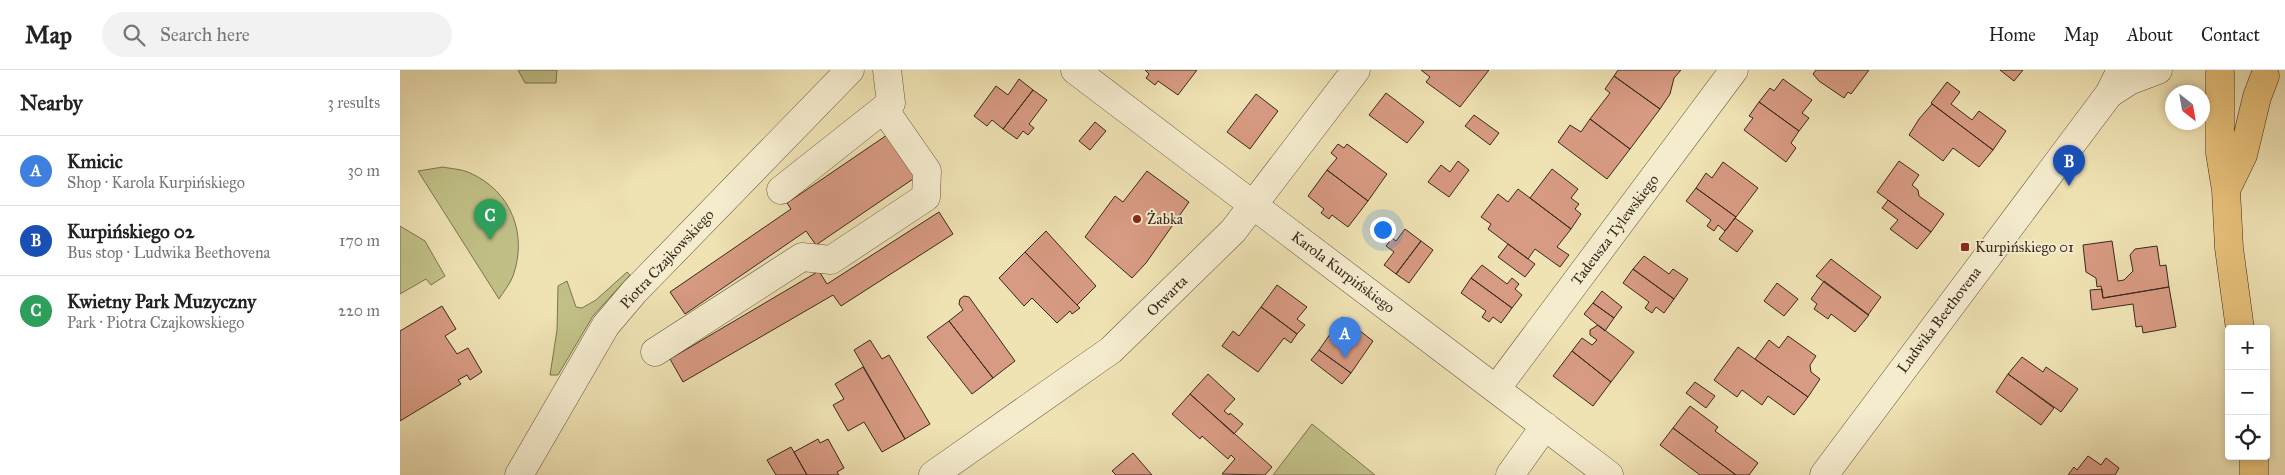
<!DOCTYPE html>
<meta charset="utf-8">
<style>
body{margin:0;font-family:"IM FELL Great Primer",serif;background:#f2f2f2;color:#222}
.controls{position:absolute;right:15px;bottom:15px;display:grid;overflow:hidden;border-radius:5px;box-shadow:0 2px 8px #0003}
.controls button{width:45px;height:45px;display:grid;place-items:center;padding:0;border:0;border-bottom:1px solid #e0e0e0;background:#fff;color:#222;font:25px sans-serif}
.compass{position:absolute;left:1765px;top:15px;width:45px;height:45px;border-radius:50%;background:#fff;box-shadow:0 2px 8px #0003;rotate:149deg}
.you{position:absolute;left:982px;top:159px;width:18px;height:18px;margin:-12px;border:4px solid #fff;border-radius:50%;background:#1a73e8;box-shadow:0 0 0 8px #1a73e833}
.badge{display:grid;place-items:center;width:32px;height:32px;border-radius:50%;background:#8f2418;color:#fff;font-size:16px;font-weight:700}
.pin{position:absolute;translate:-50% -41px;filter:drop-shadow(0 1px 2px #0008)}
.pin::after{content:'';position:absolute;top:26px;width:18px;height:15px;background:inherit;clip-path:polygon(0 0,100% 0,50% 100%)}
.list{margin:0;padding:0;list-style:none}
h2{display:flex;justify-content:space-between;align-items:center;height:65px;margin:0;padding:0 20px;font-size:21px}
h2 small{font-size:16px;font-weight:400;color:#767676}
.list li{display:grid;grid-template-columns:32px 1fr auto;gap:15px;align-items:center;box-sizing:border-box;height:70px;padding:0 20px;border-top:1px solid #e0e0e0}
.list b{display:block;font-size:19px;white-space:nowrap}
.list p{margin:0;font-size:16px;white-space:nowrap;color:#767676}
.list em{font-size:16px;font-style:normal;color:#767676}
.icon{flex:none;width:28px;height:28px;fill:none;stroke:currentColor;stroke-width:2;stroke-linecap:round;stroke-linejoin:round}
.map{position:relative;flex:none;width:1885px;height:405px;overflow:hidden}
header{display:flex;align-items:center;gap:30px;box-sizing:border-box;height:70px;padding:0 25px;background:#fff;border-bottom:1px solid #e0e0e0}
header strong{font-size:24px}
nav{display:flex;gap:28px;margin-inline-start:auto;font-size:18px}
.search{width:350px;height:45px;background:#f2f2f2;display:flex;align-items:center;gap:12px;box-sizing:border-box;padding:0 18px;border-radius:28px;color:#767676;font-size:19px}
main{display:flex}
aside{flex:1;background:#fff}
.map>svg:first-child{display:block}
.green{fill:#c1c187;stroke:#7e7452}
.building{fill:#d79a82;stroke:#3a281d}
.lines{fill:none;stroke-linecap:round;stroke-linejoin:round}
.minor-casing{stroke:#675642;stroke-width:29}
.major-casing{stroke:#3a281d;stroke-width:29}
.minor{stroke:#f5ecce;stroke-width:28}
.major{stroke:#e8c17a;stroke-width:28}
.poi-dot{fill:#8f2418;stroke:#f5ecce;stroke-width:2}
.labels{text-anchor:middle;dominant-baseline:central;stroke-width:4;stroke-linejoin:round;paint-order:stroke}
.poi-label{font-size:15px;fill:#3a281d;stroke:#f5ecce;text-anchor:start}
.street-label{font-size:15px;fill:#3a281d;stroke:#f5ecce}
</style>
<header>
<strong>Map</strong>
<div class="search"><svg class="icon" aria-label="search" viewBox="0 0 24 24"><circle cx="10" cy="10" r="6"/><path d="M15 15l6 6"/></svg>Search here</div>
<nav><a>Home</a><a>Map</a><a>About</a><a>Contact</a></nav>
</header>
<main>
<aside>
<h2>Nearby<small>3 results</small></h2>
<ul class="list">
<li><span class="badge" style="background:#3f7fe0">A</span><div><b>Kmicic</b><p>Shop · Karola Kurpińskiego</p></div><em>30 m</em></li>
<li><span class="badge" style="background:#1a4fb4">B</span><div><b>Kurpińskiego 02</b><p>Bus stop · Ludwika Beethovena</p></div><em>170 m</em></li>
<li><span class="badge" style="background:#2e9e5b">C</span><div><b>Kwietny Park Muzyczny</b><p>Park · Piotra Czajkowskiego</p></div><em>220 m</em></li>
</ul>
</aside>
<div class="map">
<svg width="1885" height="405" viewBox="0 0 1885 405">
<rect width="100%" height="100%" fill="#efe2b3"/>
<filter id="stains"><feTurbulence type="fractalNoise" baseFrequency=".004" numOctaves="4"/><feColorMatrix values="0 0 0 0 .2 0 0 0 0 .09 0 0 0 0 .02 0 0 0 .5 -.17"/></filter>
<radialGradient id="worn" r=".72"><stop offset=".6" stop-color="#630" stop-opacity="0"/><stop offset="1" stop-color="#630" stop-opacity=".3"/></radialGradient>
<path class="green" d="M118 0H157L156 13H125Z
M43 97C52 99 62 99 70 103 111 121 128 164 113 206 110 214 104 221 99 229L18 101Z
M0 156 25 171 45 206 31 215 26 209 0 224Z
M227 202 230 205 193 246 158 305H150L157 260 158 216 167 211 176 237 182 238 196 230Z
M912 354 975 405H873Z"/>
<path class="building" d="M745 0H797L778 25 758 11 755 15 746 8 749 4Z
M1021 0H1089L1060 37 1026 12 1030 7Z
M1218 0H1281L1274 8 1270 24 1260 39 1214 6Z
M1416 0H1469L1451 24 1448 22 1444 28 1419 11 1413 4Z
M1600 0H1623L1614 11Z
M1214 6 1260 39 1230 79 1190 49 1210 23 1205 19Z
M619 9 633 20 603 59 592 50 587 56 574 46 596 16 608 25Z
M1383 9 1412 30 1402 43 1409 48 1399 61 1359 32 1370 18 1374 21Z
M1547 12 1560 22 1551 34 1572 50 1579 41 1606 61 1593 80 1531 33Z
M633 20 647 30 629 54 634 58 628 65 623 61 617 69 603 59Z
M986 23 1024 52 1007 73 969 45Z
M856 24 878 41 850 79 827 62Z
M1359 32 1399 61 1391 73 1396 78 1386 92 1344 60 1353 48 1349 46Z
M1532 34 1593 80 1579 97 1553 78 1543 91 1509 65 1519 49Z
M1074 45 1099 63 1090 75 1065 56Z
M1190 49 1230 79 1207 109 1158 72 1170 55 1181 62Z
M695 52 706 61 690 80 679 71Z
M487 65 516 107 416 175 406 161 285 244 270 222 391 139 387 133Z
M938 74 944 78 947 74 987 104 968 131 927 100 937 88 931 83Z
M1058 91 1069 100 1049 127 1028 112 1041 95 1050 102Z
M1499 91 1519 105 1512 115 1518 120 1519 126 1544 144 1531 162 1477 122Z
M1323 92 1358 118 1336 147 1296 118 1306 103 1312 108Z
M1152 99 1178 119 1171 128 1179 134 1175 139 1181 144 1171 159 1130 128Z
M927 100 968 131 948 157 932 145 929 149 921 143 924 139 908 126Z
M747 101 789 132 746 193 732 208 685 167 715 126 723 132Z
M1296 118 1336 147 1325 161 1318 155 1314 161 1307 156 1311 150 1286 131Z
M1118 119 1171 159 1157 177 1169 185 1160 197 1135 179 1128 189 1088 159 1091 154 1081 147 1098 124 1108 132Z
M1488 130 1531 162 1517 179 1490 159 1498 150 1482 138Z
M539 142 553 164 441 236 433 225 283 312 270 289 419 201 427 214Z
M1335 148 1353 161 1337 182 1319 169Z
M1005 159 1021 171 996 204 984 195 994 182 986 176 992 168 996 171Z
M646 161 696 216 677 235 625 182Z
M1021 171 1033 180 1009 213 996 204Z
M1712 171 1718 211 1724 210 1733 201 1730 185 1735 179 1757 176 1760 196 1766 195 1769 217 1703 228 1701 216 1697 217 1696 208 1686 202 1683 175Z
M1108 174 1135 194 1125 207 1098 187Z
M625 182 680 238 672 244 670 241 657 253 632 228 624 236 599 208Z
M1244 186 1269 204 1273 199 1288 209 1274 229 1233 199Z
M1431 189 1481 227 1468 245 1416 206Z
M1082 195 1107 214 1112 208 1119 214 1115 219 1122 225 1112 238 1071 208Z
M1233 199 1274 229 1264 243 1256 237 1252 243 1245 238 1249 232 1223 213Z
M1071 208 1112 238 1101 253 1093 247 1089 252 1082 247 1086 241 1061 223Z
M1424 211 1469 245 1455 262 1431 244 1428 249 1414 239 1417 234 1411 229Z
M1377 213 1398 229 1384 246 1364 231Z
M877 215 907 237 897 249 905 255 897 264 861 237Z
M1769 217 1776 257 1743 263 1742 256 1736 257 1733 234 1692 240 1690 220 1702 219 1703 228Z
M1202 221 1222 237 1214 248 1193 233Z
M564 226 569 227 615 291 593 308 549 251 563 240 559 234 560 229Z
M1193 233 1214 248 1205 261 1184 244Z
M42 236 56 259 45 266 57 284 68 278 82 302 70 310 67 305 58 310 61 314 0 351V261Z
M861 237 897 264 891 273 884 268 858 302 822 276 833 261 839 266Z
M942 247 973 271 951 303 919 280Z
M549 251 593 308 572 324 527 267Z
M1198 255 1234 282 1211 312 1172 281 1182 268 1192 275 1197 270 1190 265V260Z
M1388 266 1416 286 1410 295 1411 302 1420 309 1408 327 1355 289 1369 270 1379 278Z
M470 270 482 289 489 285 530 354 505 369 454 280Z
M1338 277 1408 327 1394 345 1368 326 1362 335 1342 320 1337 327 1314 310Z
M919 280 951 303 942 314 911 290Z
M1172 281 1211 312 1193 336 1153 306Z
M1622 287 1643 302 1646 297 1678 319 1661 342 1608 304Z
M463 297 505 369 482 382 464 352 448 361 433 335 444 329 435 314Z
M808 304 835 329 824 341 829 345 830 343 843 354 834 364 790 324Z
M1608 304 1654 338 1641 355 1596 322Z
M1295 312 1315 326 1306 338 1286 323Z
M790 324 872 397 865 405 822 404 835 389 831 385 828 389 802 366 800 369 772 344Z
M1290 336 1318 357 1315 361 1358 393 1349 405H1336L1273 358Z
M1273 358 1336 405H1300L1260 375Z
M418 369 420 373 428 369 444 398 437 402 439 405H407L394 382Z
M391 377 394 382 407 405H376L367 390Z
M733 383 752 405H716L712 401Z
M1688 386 1701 395 1706 388 1719 398 1715 405H1668L1674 397 1677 400Z"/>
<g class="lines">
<g class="minor-casing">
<path id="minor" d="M675 0 1209 405
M1709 24 1729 11 1758 0
M381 120 491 33 487 0
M255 282 402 187 431 190 526 127 527 101 484 39
M1096 319 1334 0
M119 405 206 255 234 222 450 0
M533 405 711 280 833 161 956 0
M1110 405 1145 356
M1424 405 1709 24 1721 0"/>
</g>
<g class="major-casing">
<path id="major" d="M1820 3V83L1826 120 1829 178 1840 259
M1826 120 1843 85 1857 27 1865 6
M1854 386V405"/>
</g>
<use href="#minor" class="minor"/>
<use href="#major" class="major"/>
</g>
<g class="poi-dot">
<circle cx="737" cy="149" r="5"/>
<rect x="1560" y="172" width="10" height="10" rx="2.5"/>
</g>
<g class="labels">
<g class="poi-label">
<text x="747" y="149">Żabka</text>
<text x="1575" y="177">Kurpińskiego 01</text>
</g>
<g class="street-label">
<text transform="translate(1215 160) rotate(-53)">Tadeusza Tylewskiego</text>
<text transform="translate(267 189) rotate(-47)">Piotra Czajkowskiego</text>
<text transform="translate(943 202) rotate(37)">Karola Kurpińskiego</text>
<text transform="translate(767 226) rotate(-45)">Otwarta</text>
<text transform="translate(1539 250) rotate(-53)">Ludwika Beethovena</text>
</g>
</g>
<rect width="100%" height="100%" filter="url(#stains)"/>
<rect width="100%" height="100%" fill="url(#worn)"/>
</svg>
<div class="controls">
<button>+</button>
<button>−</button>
<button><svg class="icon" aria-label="locate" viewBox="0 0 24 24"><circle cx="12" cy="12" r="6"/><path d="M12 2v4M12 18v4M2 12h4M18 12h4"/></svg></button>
</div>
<svg class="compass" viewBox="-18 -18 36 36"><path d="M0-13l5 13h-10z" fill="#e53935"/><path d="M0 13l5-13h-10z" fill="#767676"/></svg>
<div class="you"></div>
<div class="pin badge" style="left:945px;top:288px;background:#3f7fe0">A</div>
<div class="pin badge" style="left:1669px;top:116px;background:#1a4fb4">B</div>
<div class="pin badge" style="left:90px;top:170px;background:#2e9e5b">C</div>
</div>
</main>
